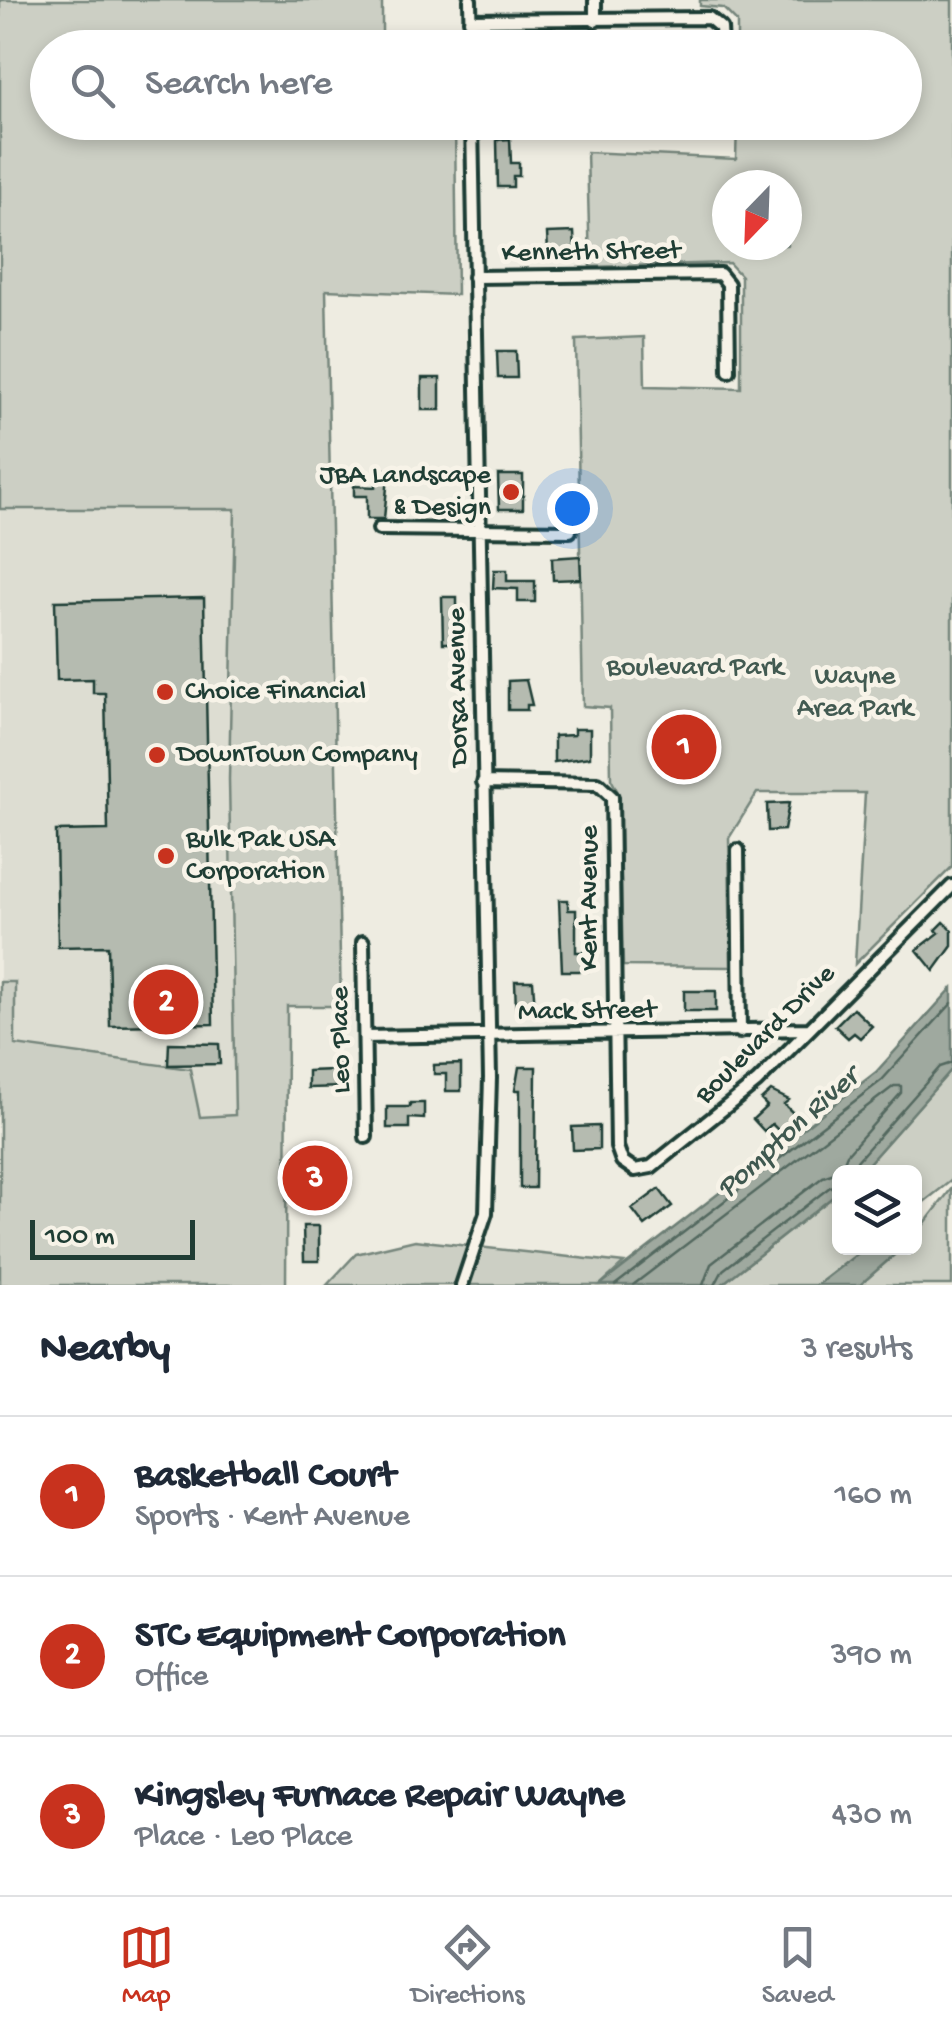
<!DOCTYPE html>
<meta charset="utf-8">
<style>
body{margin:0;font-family:"Gochi Hand",sans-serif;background:#f6f6f7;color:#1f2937}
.controls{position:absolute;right:30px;bottom:30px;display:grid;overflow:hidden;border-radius:15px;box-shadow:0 5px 15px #0003}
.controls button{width:90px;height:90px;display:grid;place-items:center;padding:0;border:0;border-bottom:2px solid #e0e1e3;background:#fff;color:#1f2937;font:50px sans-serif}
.compass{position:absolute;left:712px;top:170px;width:90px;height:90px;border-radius:50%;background:#fff;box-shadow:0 5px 15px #0003;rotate:203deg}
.scale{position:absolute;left:30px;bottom:25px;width:165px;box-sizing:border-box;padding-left:10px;border:5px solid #1f3d34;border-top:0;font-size:28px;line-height:35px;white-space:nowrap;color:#1f3d34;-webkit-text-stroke:8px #f7f3e8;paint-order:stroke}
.you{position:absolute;left:572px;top:508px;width:35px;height:35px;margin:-25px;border:8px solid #fff;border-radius:50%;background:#1a73e8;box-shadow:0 0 0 15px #1a73e833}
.badge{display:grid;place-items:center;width:65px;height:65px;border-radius:50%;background:#c8321e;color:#fff;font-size:32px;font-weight:700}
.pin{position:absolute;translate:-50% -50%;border:5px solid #fff;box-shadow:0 2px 10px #0006}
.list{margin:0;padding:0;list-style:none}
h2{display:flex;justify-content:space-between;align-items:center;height:130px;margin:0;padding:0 40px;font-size:42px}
h2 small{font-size:32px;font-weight:400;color:#747a83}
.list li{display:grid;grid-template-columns:65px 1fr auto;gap:30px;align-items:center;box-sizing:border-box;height:160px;padding:0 40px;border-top:2px solid #e0e1e3}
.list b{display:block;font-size:38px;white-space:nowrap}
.list p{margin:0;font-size:32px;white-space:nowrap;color:#747a83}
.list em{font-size:32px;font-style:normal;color:#747a83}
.icon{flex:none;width:55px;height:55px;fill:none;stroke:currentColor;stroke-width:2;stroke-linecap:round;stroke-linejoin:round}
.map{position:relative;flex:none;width:952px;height:1285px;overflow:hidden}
.search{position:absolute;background:#fff;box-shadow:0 5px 15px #0003;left:30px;right:30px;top:30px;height:110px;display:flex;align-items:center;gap:25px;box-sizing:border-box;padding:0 35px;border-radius:55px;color:#747a83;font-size:38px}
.sheet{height:610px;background:#fff}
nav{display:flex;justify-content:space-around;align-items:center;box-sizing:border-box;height:140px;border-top:2px solid #e0e1e3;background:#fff;font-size:28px;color:#747a83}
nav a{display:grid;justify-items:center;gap:5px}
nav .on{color:#c8321e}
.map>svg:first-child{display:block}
.built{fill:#ddddd2}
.green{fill:#cccfc4;stroke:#76867c;stroke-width:2.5;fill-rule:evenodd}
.water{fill:#9fa99f;stroke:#6c7e74;stroke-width:2.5}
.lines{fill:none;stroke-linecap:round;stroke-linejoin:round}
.shore{stroke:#52685f;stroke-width:2.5}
.building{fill:#b5bbb0;stroke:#1f3d34;stroke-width:2.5}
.street-casing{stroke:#1f3d34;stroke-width:18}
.street{stroke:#f7f3e8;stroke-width:10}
.poi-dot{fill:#c8321e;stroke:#f7f3e8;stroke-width:4}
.labels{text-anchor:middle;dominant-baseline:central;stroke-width:9;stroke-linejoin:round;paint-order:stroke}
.street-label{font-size:28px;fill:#1f3d34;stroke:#f7f3e8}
.poi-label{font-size:28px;fill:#1f3d34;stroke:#f7f3e8;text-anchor:start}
.park-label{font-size:28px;fill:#425a51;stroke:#f7f3e8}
.water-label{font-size:30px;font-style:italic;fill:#3f584f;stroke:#f7f3e8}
</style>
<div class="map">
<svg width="952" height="1285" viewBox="0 0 952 1285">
<rect width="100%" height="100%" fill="#eeece1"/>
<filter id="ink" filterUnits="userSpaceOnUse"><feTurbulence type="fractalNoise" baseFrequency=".01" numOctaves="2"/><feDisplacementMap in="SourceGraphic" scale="20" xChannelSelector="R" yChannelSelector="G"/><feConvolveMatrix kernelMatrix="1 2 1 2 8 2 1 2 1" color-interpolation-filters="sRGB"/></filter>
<g filter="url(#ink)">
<path class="built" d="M235 508 229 779 235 1116 200 1117 190 1069 14 1045 15 983 0 982V509Z"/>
<path class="green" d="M0 0H382V43L454 45 48 48V122L455 123 457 295 326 290 341 1006H287L286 1285H0V982H15V1045L190 1069 200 1117 235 1115 229 779 235 509H0Z
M700 0H952V867L855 964 865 793H757L729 838 731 967 623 966 619 794 611 779 610 708 583 706 576 340 644 337 645 386 741 388V276L729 263 590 267 587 152 736 159 737 123 904 122V48L737 47V22L723 8 700 6ZM727 185H787V245H727Z
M952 1069V1180L915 1209 914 1172H861Z
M952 1188V1285H860L902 1248H914L915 1236Z
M839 1192 840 1248H865L817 1285H721Z
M415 1240 624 1263 600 1285H327L356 1254Z"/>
<path class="water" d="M952 988V1069L861 1172H840L839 1192 721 1285H600L876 1072Z
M865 1248H902L860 1285H817Z"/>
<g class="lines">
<path class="shore" d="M854 1172 856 1162 940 1067 952 1063
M615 1285 882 1080 952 1003
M633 1285 894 1086H901V1093L847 1154 840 1171 823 1177 711 1264 703 1285
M715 1285 723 1270 830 1187 840 1185"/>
</g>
<path class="building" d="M510 139 511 163H519V176H513V187H498L497 140Z
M574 232 575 252H548L547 233Z
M497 351H516L517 378H498Z
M422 378H440V410H422Z
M377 468 384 469V476H388L384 519H367V496H354V486L376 487Z
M498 475H523V509H499Z
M580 556 581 579 553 580 552 558Z
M494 570H507V581H535V602H518V589L493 588Z
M442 597H457V643H443Z
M204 598 213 1024 110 1026 108 946 58 947 56 831 108 830 105 693H93V679L57 680 55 601Z
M526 680 532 705H527V710H508V681Z
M574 729H590V757L554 762V736L574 735Z
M789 803 784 830 768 831 767 804Z
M559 900H568V910H576V952H588V971H562Z
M944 922 952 930V946L934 971 917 950 939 933 936 930Z
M515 981H533L535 1011H516Z
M684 991H716V1011H684Z
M853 1008 872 1026 860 1038 854 1033 848 1038 835 1026Z
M169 1043 219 1044 220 1064 168 1065Z
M331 1060H343L344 1087 308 1088V1071L332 1070Z
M461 1064V1091H446V1074H434V1065Z
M519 1067H536L535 1188H520V1090H515Z
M771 1091 789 1100 784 1104 798 1118 781 1133 772 1124 764 1131 753 1119 767 1106 761 1100Z
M410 1103H424V1119L409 1118V1128H387V1107H410Z
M599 1126V1149L573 1150 572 1127Z
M659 1189 672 1206 645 1226 632 1209Z
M303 1226H319V1261H304Z"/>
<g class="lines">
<g class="street-casing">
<path id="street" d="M470 0 471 48
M470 20 709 18 721 28 722 48
M595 21V0
M474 277 720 274 728 284 729 371
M379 529 570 531
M483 782 598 784 612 797 617 1147 622 1161 635 1170 651 1167 757 1082 952 886
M738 850 740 1032
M363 942 366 1137
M365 1037 808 1029
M462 1285 486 1213 490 1078 472 122"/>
</g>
<use href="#street" class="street"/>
</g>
</g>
<g class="poi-dot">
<circle cx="511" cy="492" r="10"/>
<circle cx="165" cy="692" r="10"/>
<circle cx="157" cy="755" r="10"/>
<circle cx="166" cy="856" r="10"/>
</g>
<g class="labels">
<g class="street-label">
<text transform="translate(591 253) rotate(-1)">Kenneth Street</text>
<text transform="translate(459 687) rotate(-91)">Dorsa Avenue</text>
<text transform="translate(590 898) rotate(-90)">Kent Avenue</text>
<text transform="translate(587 1012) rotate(-1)">Mack Street</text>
<text transform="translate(766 1035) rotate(-45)">Boulevard Drive</text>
<text transform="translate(342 1040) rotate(-91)">Leo Place</text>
</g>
<g class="poi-label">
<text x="491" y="476" text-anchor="end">JBA Landscape<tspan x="491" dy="32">&amp; Design</tspan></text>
<text x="185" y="692">Choice Financial</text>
<text x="177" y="755">DownTown Company</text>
<text x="186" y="840">Bulk Pak USA<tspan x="186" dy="32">Corporation</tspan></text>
</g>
<g class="park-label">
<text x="695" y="668">Boulevard Park</text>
<text x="855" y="677">Wayne<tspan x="855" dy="32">Area Park</tspan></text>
</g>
<g class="water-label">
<text transform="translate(789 1134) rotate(-42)">Pompton River</text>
</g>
</g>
</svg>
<div class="controls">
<button><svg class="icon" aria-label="layers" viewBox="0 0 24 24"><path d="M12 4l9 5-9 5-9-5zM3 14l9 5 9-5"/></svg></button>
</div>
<svg class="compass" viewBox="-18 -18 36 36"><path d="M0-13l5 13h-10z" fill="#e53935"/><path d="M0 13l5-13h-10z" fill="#747a83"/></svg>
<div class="scale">100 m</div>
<div class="you"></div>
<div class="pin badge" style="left:684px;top:747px">1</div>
<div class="pin badge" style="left:166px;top:1002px">2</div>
<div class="pin badge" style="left:315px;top:1178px">3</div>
<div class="search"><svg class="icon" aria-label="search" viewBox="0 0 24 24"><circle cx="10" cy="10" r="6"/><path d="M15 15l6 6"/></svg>Search here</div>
</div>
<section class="sheet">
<h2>Nearby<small>3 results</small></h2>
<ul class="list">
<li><span class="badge">1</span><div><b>Basketball Court</b><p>Sports · Kent Avenue</p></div><em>160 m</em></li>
<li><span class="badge">2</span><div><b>STC Equipment Corporation</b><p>Office</p></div><em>390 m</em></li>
<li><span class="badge">3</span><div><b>Kingsley Furnace Repair Wayne</b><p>Place · Leo Place</p></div><em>430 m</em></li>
</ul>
</section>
<nav>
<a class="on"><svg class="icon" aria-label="map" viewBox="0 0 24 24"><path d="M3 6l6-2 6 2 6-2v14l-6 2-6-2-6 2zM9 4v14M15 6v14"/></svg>Map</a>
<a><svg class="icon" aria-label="directions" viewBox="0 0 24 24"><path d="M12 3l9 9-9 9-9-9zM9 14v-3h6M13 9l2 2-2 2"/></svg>Directions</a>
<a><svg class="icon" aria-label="saved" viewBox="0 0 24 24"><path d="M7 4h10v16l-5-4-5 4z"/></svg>Saved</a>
</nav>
